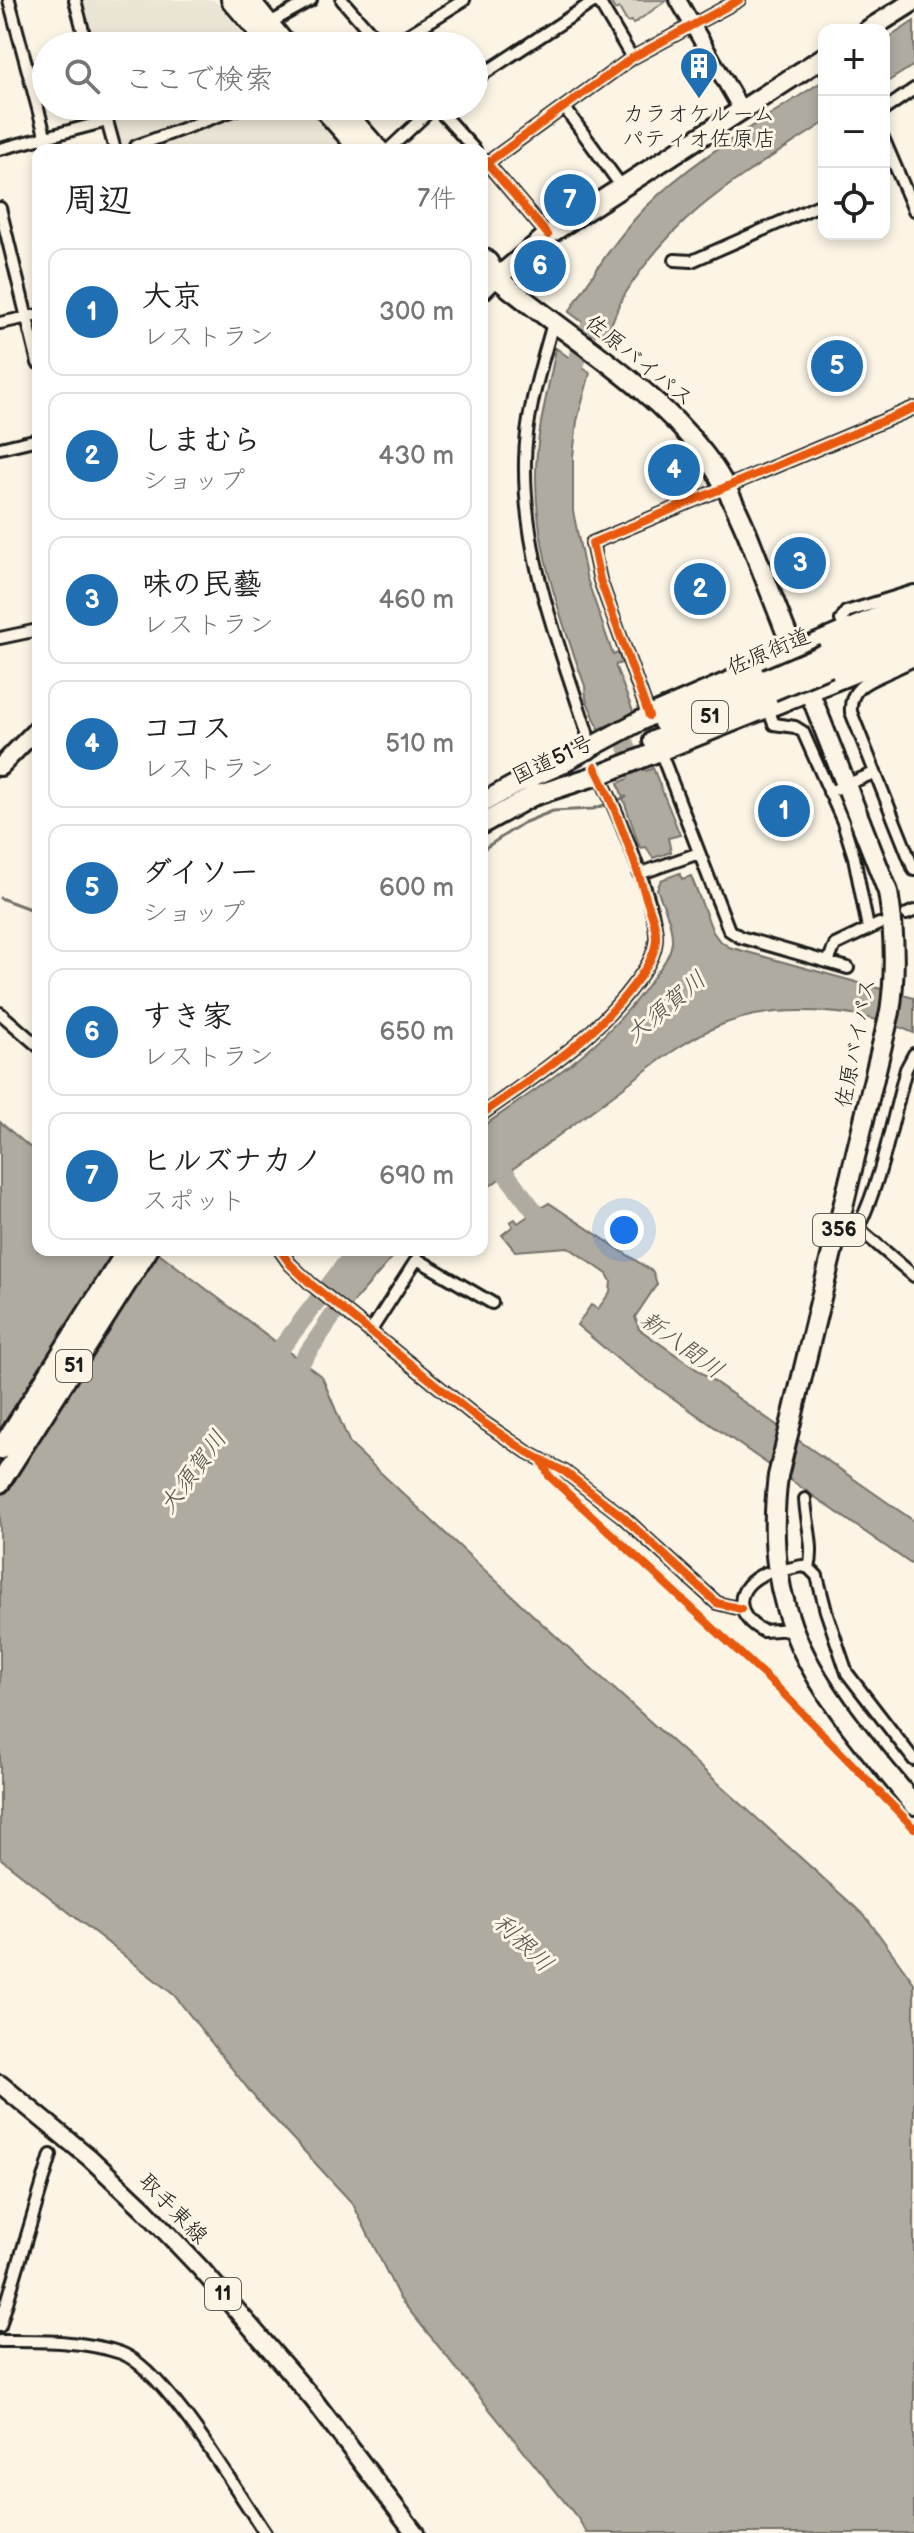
<!DOCTYPE html>
<html lang="ja">
<meta charset="utf-8">
<style>
body{margin:0;font-family:"Balsamiq Sans","Klee One",sans-serif;background:#f6f6f6;color:#222}
.controls{position:absolute;right:24px;top:24px;display:grid;overflow:hidden;border-radius:16px;box-shadow:0 4px 12px #0003}
.controls button{width:72px;height:72px;display:grid;place-items:center;padding:0;border:0;border-bottom:2px solid #e0e0e0;background:#fff;color:#222;font:40px sans-serif}
.you{position:absolute;left:624px;top:1230px;width:28px;height:28px;margin:-20px;border:6px solid #fff;border-radius:50%;background:#1a73e8;box-shadow:0 0 0 12px #1a73e833}
.badge{display:grid;place-items:center;width:52px;height:52px;border-radius:50%;background:#1f6fb2;color:#fff;font-size:26px;font-weight:700}
.pin{position:absolute;translate:-50% -50%;border:4px solid #fff;box-shadow:0 2px 8px #0006}
.list{margin:0;padding:0;list-style:none}
h2{display:flex;justify-content:space-between;align-items:center;height:104px;margin:0;padding:0 32px;font-size:34px}
h2 small{font-size:26px;font-weight:400;color:#767676}
.list li{display:grid;grid-template-columns:52px 1fr auto;gap:24px;align-items:center;box-sizing:border-box;height:128px;margin:0 16px 16px;padding:0 16px;border:2px solid #e0e0e0;border-radius:16px}
.list b{display:block;font-size:30px;white-space:nowrap}
.list p{margin:0;font-size:26px;white-space:nowrap;color:#767676}
.list em{font-size:26px;font-style:normal;color:#767676}
.icon{flex:none;width:44px;height:44px;fill:none;stroke:currentColor;stroke-width:2;stroke-linecap:round;stroke-linejoin:round}
.map{position:relative;flex:none;width:914px;height:2533px;overflow:hidden}
.search{position:absolute;background:#fff;box-shadow:0 4px 12px #0003;left:32px;top:32px;width:456px;height:88px;display:flex;align-items:center;gap:20px;box-sizing:border-box;padding:0 28px;border-radius:44px;color:#767676;font-size:30px}
.panel{position:absolute;background:#fff;box-shadow:0 4px 12px #0003;left:32px;top:144px;width:456px;height:1112px;border-radius:16px}
.map>svg:first-child{display:block}
.built{fill:#ebe5d6}
.green{fill:#dbd5c8;stroke:#7c7872;stroke-width:2}
.water{fill:#b0aba1;stroke:#75726c;stroke-width:2}
.lines{fill:none;stroke-linecap:round;stroke-linejoin:round}
.stream{stroke:#75726c;stroke-width:3}
.river{stroke:#b0aba1;stroke-width:18}
.street-casing{stroke:#1c1c1c;stroke-width:16}
.secondary-casing{stroke:#1c1c1c;stroke-width:20}
.primary-casing{stroke:#1c1c1c;stroke-width:22}
.highway-casing{stroke:#1c1c1c;stroke-width:24}
.street{stroke:#fcf5e5;stroke-width:10}
.secondary{stroke:#fcf5e5;stroke-width:14}
.primary{stroke:#fcf5e5;stroke-width:16}
.highway{stroke:#fcf5e5;stroke-width:18}
.highway-bridge-casing{stroke:#1c1c1c;stroke-width:24;stroke-linecap:butt}
.highway-bridge{stroke:#fcf5e5;stroke-width:18}
.cycleway-casing{stroke:#fcf5e5;stroke-width:13}
.cycleway{stroke:#e8590c;stroke-width:8}
.labels{text-anchor:middle;dominant-baseline:central;stroke-width:6;stroke-linejoin:round;paint-order:stroke}
.shield{fill:#fcf5e5;stroke:#5f5d58;stroke-width:2}
.shield-label{font-size:20px;font-weight:bold;fill:#1c1c1c}
.poi-label{font-size:22px;fill:#1c1c1c;stroke:#fcf5e5}
.street-label{font-size:22px;fill:#1c1c1c;stroke:#fcf5e5}
.water-label{font-size:24px;font-style:italic;fill:#575551;stroke:#fcf5e5}
</style>
<div class="map">
<svg width="914" height="2533" viewBox="0 0 914 2533">
<rect width="100%" height="100%" fill="#fcf5e5"/>
<filter id="ink" filterUnits="userSpaceOnUse"><feTurbulence type="fractalNoise" baseFrequency=".0125" numOctaves="2"/><feDisplacementMap in="SourceGraphic" scale="16" xChannelSelector="R" yChannelSelector="G"/><feConvolveMatrix kernelMatrix="1 2 1 2 8 2 1 2 1" color-interpolation-filters="sRGB"/></filter>
<g filter="url(#ink)">
<path class="built" d="M81 0H214L254 46H93Z
M109 106H306L345 150H121Z"/>
<path class="green" d="M617 0H667L633 24 631 21 627 22 619 8 615 10 611 3Z"/>
<path class="water" d="M914 21V65L884 84V41Z
M824 80V123C743 176 678 209 625 294 616 309 613 324 604 338L569 312C592 276 615 239 645 208 697 155 763 121 824 80Z
M556 348 590 373 577 421 573 457V511L586 576 613 655 618 653 622 663 615 665 634 714 599 729 586 699 585 686C558 610 530 535 537 452 540 417 550 383 556 348Z
M653 768 680 835 668 838 671 852 653 858 646 847 640 848 618 783Z
M680 873 682 879 691 876 713 932 719 940 729 947 914 998V1033C859 1008 772 1002 716 1027 684 1041 656 1063 629 1083 589 1113 550 1142 510 1171L512 1174 505 1180 502 1177 482 1192V1127C549 1080 604 1048 652 979 660 968 670 957 672 942 673 924 663 905 657 889L661 880Z
M0 1122 38 1154V1250H155L322 1377 350 1444 537 1619 866 1917 914 1983V2533H587L577 2517 400 2299 353 2204 256 2099 174 1995 0 1858Z
M523 1192 537 1210 549 1203 653 1272 657 1284 635 1317 639 1329 914 1521V1566L621 1362 577 1325 591 1305 598 1309 610 1292 611 1281 607 1274 568 1247 515 1251 502 1235 513 1226 510 1222 515 1219 518 1223 531 1214 517 1196Z
M348 1250H399L349 1307 322 1284Z"/>
<g class="lines">
<path class="stream" d="M482 850 523 823 553 811 593 809 626 797
M0 898 38 912"/>
<path class="river" d="M568 384 597 307
M617 718 644 796
M499 1165 536 1213
M268 1365 356 1250
M289 1380 349 1292"/>
<g class="street-casing">
<path id="street" d="M9 0 49 150
M75 0 87 46
M342 0 382 46
M598 0 632 58
M266 25 311 0
M390 46 464 0
M474 80 596 0
M103 106 115 150
M435 106 475 150
M564 107 622 187
M884 110 914 89
M884 140 914 210
M136 146 245 106
M0 149 107 121
M388 150 435 106
M0 208 38 363
M548 235 487 163 632 58 739 0
M675 260 692 261 824 203
M0 323 38 315
M553 323C541 367 526 413 525 460 523 556 558 642 587 732L590 753
M0 448 38 439
M845 629 841 620 846 612 914 591
M0 638 38 630
M892 659 897 668C874 680 849 683 851 712L914 870
M897 668 914 660
M768 709 774 724 795 727 803 732 843 822 854 857 868 928
M649 716 600 580 592 543 914 408
M660 751 729 930 740 937 848 968
M829 792 874 773
M639 874 699 853
M907 914 914 911
M828 962 835 945 879 924
M0 1013 38 1046
M482 1114C538 1074 594 1039 635 983 645 970 655 956 656 939 658 910 613 800 597 772
M825 1222 858 1228 914 1276
M858 1228C882 1179 892 1121 906 1069L914 1054
M280 1250 290 1264 311 1284 480 1420 527 1452 565 1472 622 1516 717 1603 741 1609
M370 1332 417 1259 492 1303
M805 1499C806 1522 815 1547 809 1568
M788 1569 802 1566 809 1568 817 1576 826 1611 847 1673 914 1760
M766 1573C734 1586 733 1616 763 1631L792 1629
M0 2326 51 2155
M0 2341C39 2341 84 2340 121 2353 164 2368 237 2492 265 2533"/>
</g>
<g class="secondary-casing">
<path id="secondary" d="M678 0 741 109
M482 293 497 278"/>
</g>
<g class="primary-casing">
<path id="primary" d="M0 767 38 728
M0 2084 90 2158 144 2209 201 2269 313 2399 415 2533"/>
</g>
<g class="highway-casing">
<path id="highway" d="M231 0 271 46
M250 0 287 46
M868 30 914 1
M321 106 360 150
M340 106 379 150
M482 257 488 262 497 278
M482 273 497 278C566 336 649 382 704 454 723 478 736 507 748 535L888 892C895 933 896 971 890 1012L778 1476C759 1629 825 1695 914 1805
M497 278 548 235 824 57
M824 654 914 616
M829 667 914 631
M663 723 766 679
M653 741 772 691
M552 768 649 716 914 601
M530 797 607 772 914 649
M482 803 520 782 562 764
M482 824 538 793
M0 1450 127 1250
M0 1483 148 1250"/>
</g>
<use href="#street" class="street"/>
<use href="#secondary" class="secondary"/>
<use href="#primary" class="primary"/>
<use href="#highway" class="highway"/>
<g class="highway-bridge-casing">
<path id="highway-bridge" d="M766 679 824 654
M772 691 829 667"/>
</g>
<use href="#highway-bridge" class="highway-bridge"/>
<g class="cycleway-casing">
<path id="cycleway" d="M548 235 487 163 632 58 739 0
M649 716 600 580 592 543 914 408
M482 1114C538 1074 594 1039 635 983 645 970 655 956 656 939 657 926 650 911 646 898 632 853 616 808 595 767
M280 1250 290 1264 311 1284 480 1420 527 1452 565 1472 622 1516 717 1603 741 1609
M542 1461 549 1476 779 1689 914 1828"/>
</g>
<use href="#cycleway" class="cycleway"/>
</g>
</g>
<defs>
<g id="building-pin" transform="scale(2)"><path d="M0 17L-7.5 6A9.5 9.5 0 1 1 7.5 6Z" fill="#1f6fb2" stroke="#fcf5e5"/><path d="M-4-6H4V6H1V3H-1V6H-4ZM-2.5-4.3h1.7v1.8h-1.7ZM.8-4.3h1.7v1.8H.8ZM-2.5-1h1.7V.8h-1.7ZM.8-1h1.7V.8H.8Z" fill="#fff"/></g>
</defs>
<g fill-rule="evenodd">
<use href="#building-pin" x="699" y="66"/>
</g>
<g class="labels">
<g class="shield">
<rect x="692" y="701" width="36" height="32" rx="6"/>
<rect x="813" y="1214" width="52" height="32" rx="6"/>
<rect x="56" y="1350" width="36" height="32" rx="6"/>
<rect x="205" y="2278" width="36" height="32" rx="6"/>
</g>
<g class="shield-label">
<text x="710" y="717">51</text>
<text x="839" y="1230">356</text>
<text x="74" y="1366">51</text>
<text x="223" y="2294">11</text>
</g>
<g class="poi-label">
<text x="699" y="114">カラオケルーム<tspan x="699" dy="25">パティオ佐原店</tspan></text>
</g>
<g class="street-label">
<text transform="translate(639 361) rotate(39)">佐原バイパス</text>
<text transform="translate(769 652) rotate(-23)">佐原街道</text>
<text transform="translate(553 760) rotate(-25)">国道51号</text>
<text transform="translate(856 1043) rotate(-79)">佐原バイパス</text>
<text transform="translate(173 2209) rotate(46)">取手東線</text>
</g>
<g class="water-label">
<text transform="translate(666 1007) rotate(-40)">大須賀川</text>
<text transform="translate(682 1345) rotate(36)">新八間川</text>
<text transform="translate(193 1472) rotate(-54)">大須賀川</text>
<text transform="translate(523 1943) rotate(44)">利根川</text>
</g>
</g>
</svg>
<div class="controls">
<button>+</button>
<button>−</button>
<button><svg class="icon" aria-label="locate" viewBox="0 0 24 24"><circle cx="12" cy="12" r="6"/><path d="M12 2v4M12 18v4M2 12h4M18 12h4"/></svg></button>
</div>
<div class="you"></div>
<div class="pin badge" style="left:784px;top:811px">1</div>
<div class="pin badge" style="left:700px;top:589px">2</div>
<div class="pin badge" style="left:800px;top:563px">3</div>
<div class="pin badge" style="left:674px;top:470px">4</div>
<div class="pin badge" style="left:837px;top:366px">5</div>
<div class="pin badge" style="left:540px;top:266px">6</div>
<div class="pin badge" style="left:570px;top:200px">7</div>
<div class="search"><svg class="icon" aria-label="search" viewBox="0 0 24 24"><circle cx="10" cy="10" r="6"/><path d="M15 15l6 6"/></svg>ここで検索</div>
<section class="panel">
<h2>周辺<small>7件</small></h2>
<ul class="list">
<li><span class="badge">1</span><div><b>大京</b><p>レストラン</p></div><em>300 m</em></li>
<li><span class="badge">2</span><div><b>しまむら</b><p>ショップ</p></div><em>430 m</em></li>
<li><span class="badge">3</span><div><b>味の民藝</b><p>レストラン</p></div><em>460 m</em></li>
<li><span class="badge">4</span><div><b>ココス</b><p>レストラン</p></div><em>510 m</em></li>
<li><span class="badge">5</span><div><b>ダイソー</b><p>ショップ</p></div><em>600 m</em></li>
<li><span class="badge">6</span><div><b>すき家</b><p>レストラン</p></div><em>650 m</em></li>
<li><span class="badge">7</span><div><b>ヒルズナカノ</b><p>スポット</p></div><em>690 m</em></li>
</ul>
</section>
</div>
